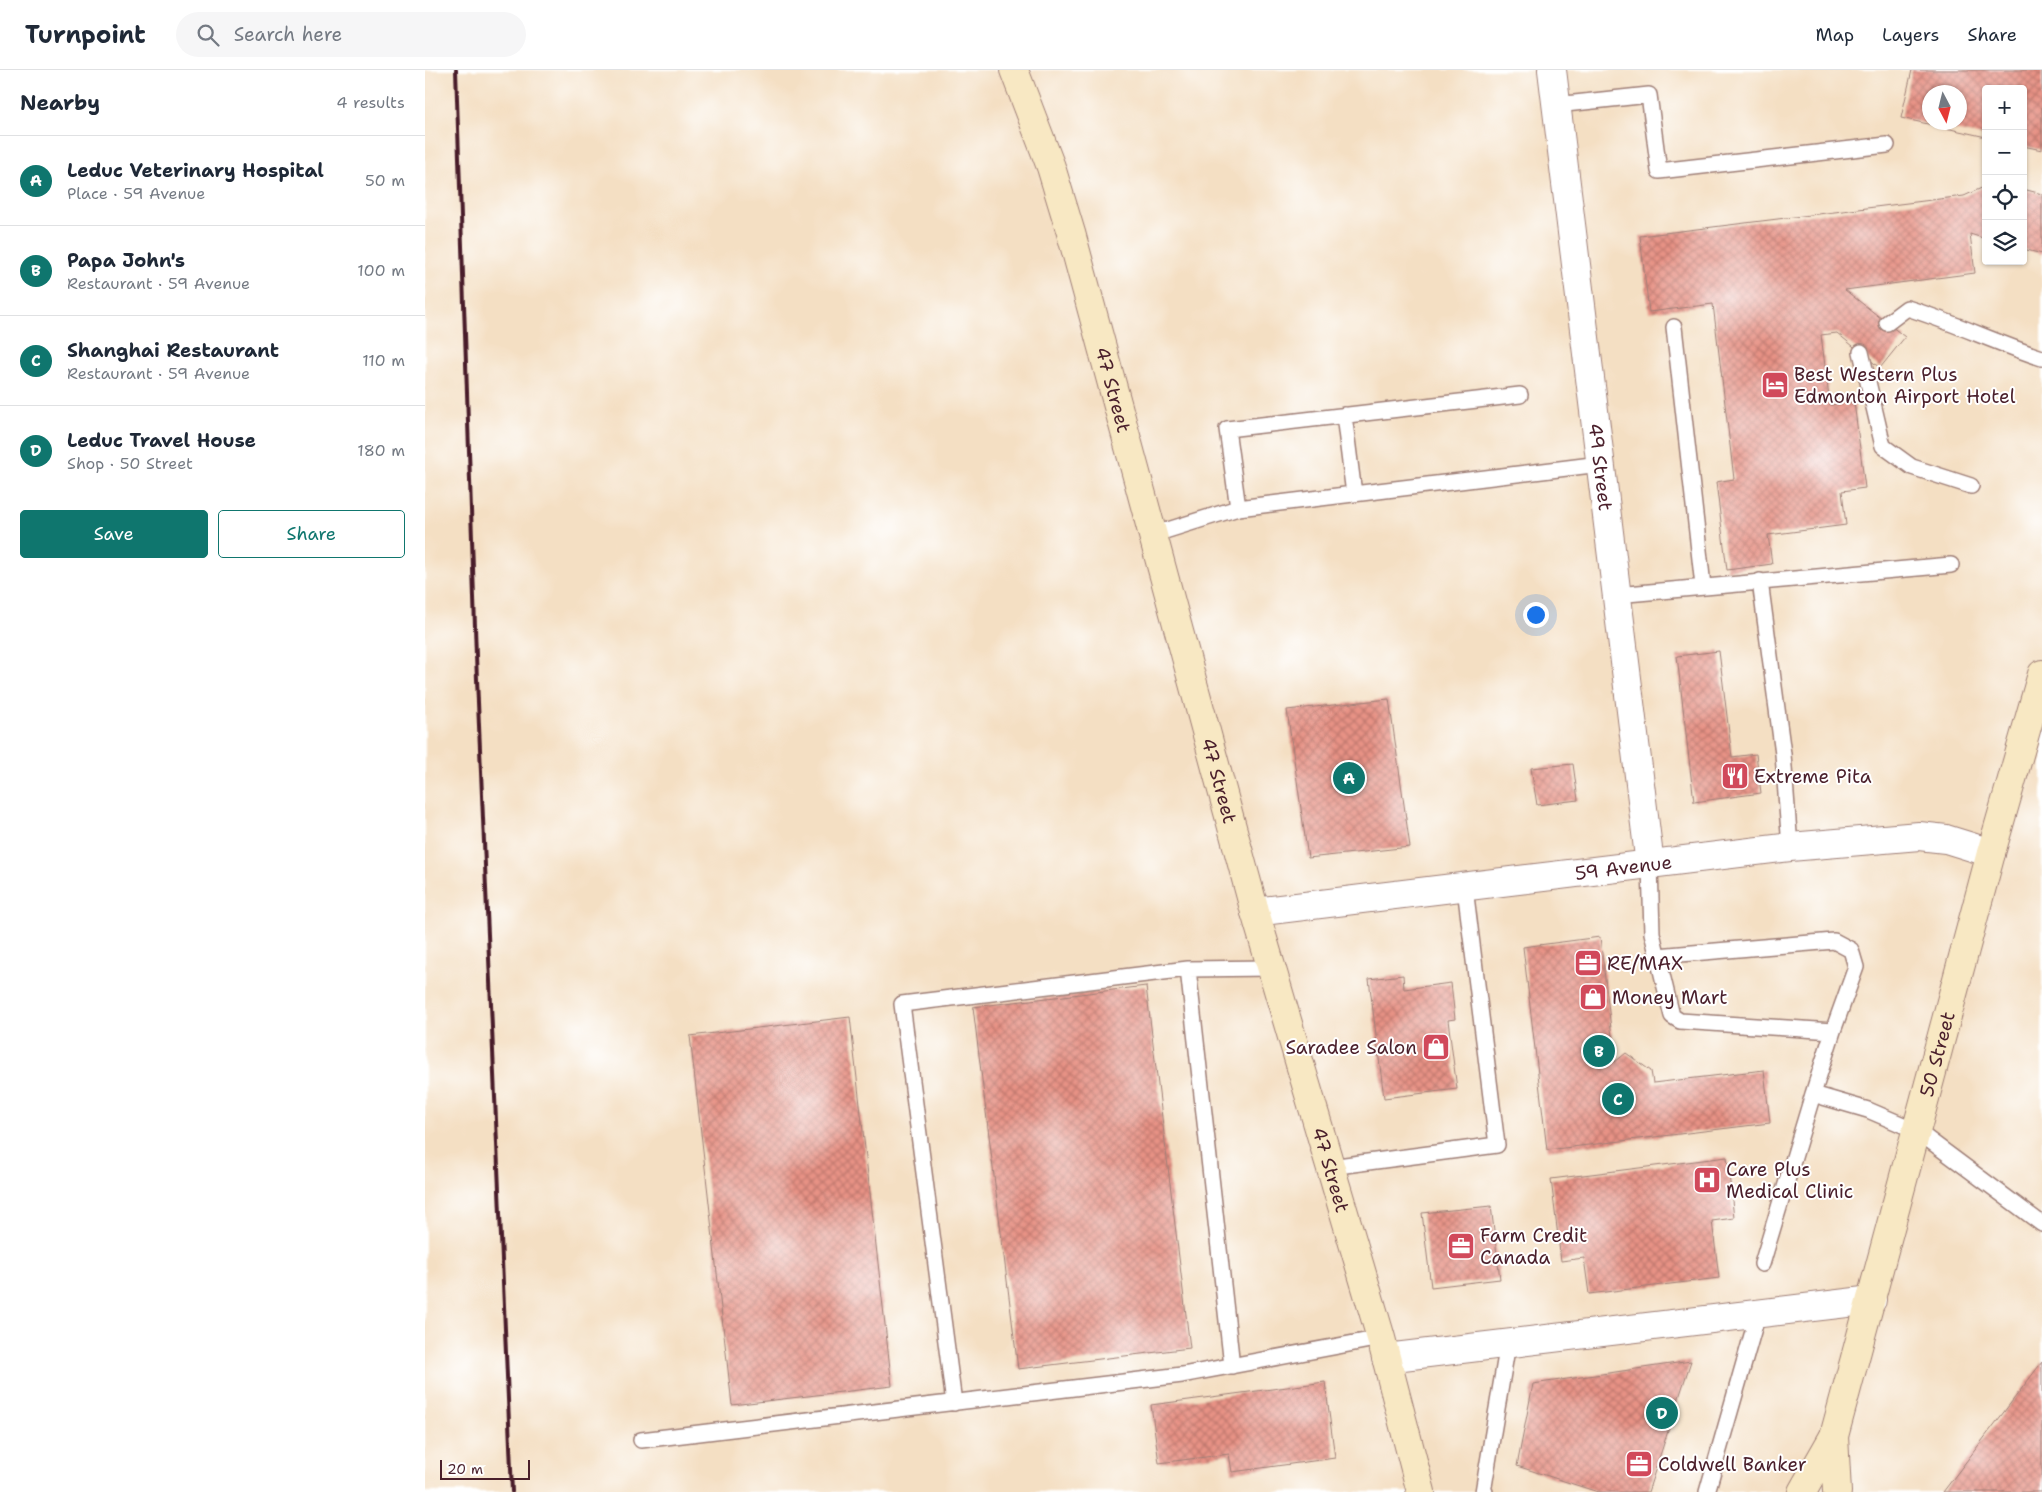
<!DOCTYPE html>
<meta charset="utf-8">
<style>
body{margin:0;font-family:"Shantell Sans",sans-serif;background:#f6f6f7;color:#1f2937}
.controls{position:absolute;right:15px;top:15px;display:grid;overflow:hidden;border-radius:5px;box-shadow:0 1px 4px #0004}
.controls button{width:45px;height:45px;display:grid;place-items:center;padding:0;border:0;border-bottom:1px solid #e0e1e3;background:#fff;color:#1f2937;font:25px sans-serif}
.compass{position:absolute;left:1497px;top:15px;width:45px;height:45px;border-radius:50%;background:#fff;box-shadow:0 1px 4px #0004;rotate:173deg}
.scale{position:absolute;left:15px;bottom:12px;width:90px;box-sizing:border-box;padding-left:5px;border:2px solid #4a1f2b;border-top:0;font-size:14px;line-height:18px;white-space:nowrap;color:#4a1f2b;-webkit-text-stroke:4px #fff;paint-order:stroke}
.you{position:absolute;left:1110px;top:544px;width:18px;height:18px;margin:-12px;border:4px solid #fff;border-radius:50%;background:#1a73e8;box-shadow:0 0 0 8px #1a73e833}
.badge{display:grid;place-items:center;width:32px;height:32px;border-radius:50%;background:#0f766e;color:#fff;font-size:16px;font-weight:700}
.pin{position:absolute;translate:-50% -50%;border:2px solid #fff;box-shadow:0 1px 5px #0006}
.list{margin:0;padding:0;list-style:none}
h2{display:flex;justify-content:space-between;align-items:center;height:65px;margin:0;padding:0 20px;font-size:21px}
h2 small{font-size:16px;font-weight:400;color:#747a83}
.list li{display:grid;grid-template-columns:32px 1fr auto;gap:15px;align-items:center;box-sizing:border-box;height:90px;padding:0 20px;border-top:1px solid #e0e1e3}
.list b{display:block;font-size:19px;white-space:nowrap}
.list p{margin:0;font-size:16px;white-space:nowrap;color:#747a83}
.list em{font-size:16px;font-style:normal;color:#747a83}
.actions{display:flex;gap:10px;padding:15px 20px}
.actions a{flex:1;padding:11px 0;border:1px solid #0f766e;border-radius:5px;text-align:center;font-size:18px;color:#0f766e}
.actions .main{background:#0f766e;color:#fff}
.icon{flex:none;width:28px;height:28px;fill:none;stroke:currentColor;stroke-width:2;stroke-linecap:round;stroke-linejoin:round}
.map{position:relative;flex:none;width:1617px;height:1422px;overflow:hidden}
header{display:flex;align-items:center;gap:30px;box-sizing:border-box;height:70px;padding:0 25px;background:#fff;border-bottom:1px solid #e0e1e3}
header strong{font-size:24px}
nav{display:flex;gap:28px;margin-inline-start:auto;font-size:18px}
.search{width:350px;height:45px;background:#f6f6f7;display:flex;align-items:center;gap:12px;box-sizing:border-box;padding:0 18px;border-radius:28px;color:#747a83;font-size:19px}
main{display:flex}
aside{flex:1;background:#fff}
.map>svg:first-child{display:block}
.building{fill:url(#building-cross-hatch);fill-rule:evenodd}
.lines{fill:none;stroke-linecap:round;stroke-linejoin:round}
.lane-casing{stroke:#9f7f77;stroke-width:18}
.street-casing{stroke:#9f7f77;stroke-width:30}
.secondary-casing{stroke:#9f7f77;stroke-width:30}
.lane{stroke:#fff;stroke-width:15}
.street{stroke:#fff;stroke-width:28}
.secondary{stroke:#f8e8c3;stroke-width:28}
.rail{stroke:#4a1f2b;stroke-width:4}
.labels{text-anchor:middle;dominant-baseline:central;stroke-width:4;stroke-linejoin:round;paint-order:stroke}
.poi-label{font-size:19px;fill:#4a1f2b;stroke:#fff;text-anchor:start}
.street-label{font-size:19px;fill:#4a1f2b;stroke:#fff}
</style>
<header>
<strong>Turnpoint</strong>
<div class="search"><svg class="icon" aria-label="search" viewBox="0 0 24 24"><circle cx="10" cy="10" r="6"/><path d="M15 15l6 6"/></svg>Search here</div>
<nav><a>Map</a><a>Layers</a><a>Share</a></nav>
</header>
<main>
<aside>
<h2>Nearby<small>4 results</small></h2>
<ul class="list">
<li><span class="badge">A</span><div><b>Leduc Veterinary Hospital</b><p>Place · 59 Avenue</p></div><em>50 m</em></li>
<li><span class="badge">B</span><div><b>Papa John's</b><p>Restaurant · 59 Avenue</p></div><em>100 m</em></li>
<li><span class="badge">C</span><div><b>Shanghai Restaurant</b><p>Restaurant · 59 Avenue</p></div><em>110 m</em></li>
<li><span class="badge">D</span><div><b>Leduc Travel House</b><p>Shop · 50 Street</p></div><em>180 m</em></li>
</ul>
<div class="actions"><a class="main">Save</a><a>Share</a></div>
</aside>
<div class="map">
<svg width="1617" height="1422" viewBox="0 0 1617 1422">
<defs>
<pattern id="building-cross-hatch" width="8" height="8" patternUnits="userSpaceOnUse" patternTransform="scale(1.25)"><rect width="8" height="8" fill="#e79285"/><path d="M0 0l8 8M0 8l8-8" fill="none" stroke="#bd776d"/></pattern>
</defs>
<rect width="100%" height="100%" fill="#fff"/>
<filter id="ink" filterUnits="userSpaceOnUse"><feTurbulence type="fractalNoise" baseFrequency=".02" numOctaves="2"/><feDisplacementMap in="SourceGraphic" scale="10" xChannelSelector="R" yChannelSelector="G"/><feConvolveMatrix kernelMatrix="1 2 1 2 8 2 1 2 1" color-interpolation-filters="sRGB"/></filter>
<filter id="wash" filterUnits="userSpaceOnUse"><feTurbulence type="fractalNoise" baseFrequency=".0096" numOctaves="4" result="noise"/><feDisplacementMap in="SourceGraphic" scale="20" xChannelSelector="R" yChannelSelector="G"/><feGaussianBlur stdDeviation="1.12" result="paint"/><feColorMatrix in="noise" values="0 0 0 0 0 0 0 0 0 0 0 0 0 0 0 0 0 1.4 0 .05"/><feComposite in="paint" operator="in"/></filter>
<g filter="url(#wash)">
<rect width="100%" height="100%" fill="#f4dfc3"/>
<g id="blocks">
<path class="building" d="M1487 0H1617V80L1598 76V19H1561V67L1476 48ZM1504 22H1534V52H1504Z
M1561 116V169L1545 164 1550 203 1420 220 1480 267 1455 298 1412 263 1396 265 1405 335 1429 332 1440 418 1417 421 1421 455 1343 465 1347 494 1302 500 1291 412 1309 409 1288 234 1224 242 1215 166 1539 126Z
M1598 119 1617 124V184L1598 179Z
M1294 581 1307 687 1331 684 1336 723 1269 732 1252 586Z
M964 629 985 777 883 788 862 640Z
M1148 694 1153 730 1112 735 1106 698Z
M1175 867 1190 992 1201 983 1226 1001 1228 1013 1339 1000 1345 1053 1122 1080 1098 877Z
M978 905 979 919 1026 913 1030 949 1023 950 1032 1019 959 1028 944 909Z
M721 916 765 1278 593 1299 548 937Z
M425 947 467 1316 307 1335 265 966Z
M1302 1087 1309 1148 1287 1151 1294 1208 1164 1224 1159 1188 1136 1191 1126 1109Z
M1066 1136 1075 1209 1006 1217 997 1143Z
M1266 1291 1223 1422H1173L1092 1396 1108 1314Z
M1617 1292V1422H1518Z
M900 1312 910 1388 807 1402 804 1384 734 1393 726 1335Z"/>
</g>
</g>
<g filter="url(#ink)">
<use href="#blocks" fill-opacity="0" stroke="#9f7f77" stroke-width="1"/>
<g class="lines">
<g class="lane-casing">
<path id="lane" d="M1131 35 1224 25 1234 101 1462 75
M1462 253 1482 238C1528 252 1571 273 1617 288
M1249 257 1278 516
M1436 282 1458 376 1487 397 1546 416
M919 345 929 424
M813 438 802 359 1095 325
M727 465 813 438 1175 394
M1335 511 1358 684 1365 777
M1191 525 1526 495
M1225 795 1227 863 1247 946 1255 951 1408 961 1388 1024 1443 1040 1492 1061 1617 1154
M1232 886 1409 871 1426 880 1431 897 1408 961
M905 1097 1072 1075 1040 818
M1337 1194 1388 1024
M807 1296 763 899 846 898
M529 1333 477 934 763 899
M216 1370 757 1305 956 1268
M1060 1422H1058L1083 1273
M1282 1422 1333 1244"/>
</g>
<g class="street-casing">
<g id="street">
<path id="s1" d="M1127 0 1225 795"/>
<path id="s2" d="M830 842 1365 777 1494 766 1521 769 1566 783"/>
<path d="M961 1288 1447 1230"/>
</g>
</g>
<g class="secondary-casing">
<g id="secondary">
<path id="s3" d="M589 0 626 97 646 163 830 842 956 1268 996 1422"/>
<path d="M1409 1366 1412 1422"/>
<path id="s4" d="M1377 1422 1409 1366 1566 783 1617 604"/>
</g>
</g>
<use href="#lane" class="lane"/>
<use href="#street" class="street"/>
<use href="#secondary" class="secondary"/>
<path class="rail" d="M31 0 51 586 87 1422"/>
</g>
</g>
<defs>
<g id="hotel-square" transform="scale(1.4375)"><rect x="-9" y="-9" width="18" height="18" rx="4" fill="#d1495b" stroke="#fff"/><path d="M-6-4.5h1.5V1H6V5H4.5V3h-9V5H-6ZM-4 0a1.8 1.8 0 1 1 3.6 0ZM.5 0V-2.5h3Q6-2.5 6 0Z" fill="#fff"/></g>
<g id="restaurant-square" transform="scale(1.4375)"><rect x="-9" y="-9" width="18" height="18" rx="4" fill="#d1495b" stroke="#fff"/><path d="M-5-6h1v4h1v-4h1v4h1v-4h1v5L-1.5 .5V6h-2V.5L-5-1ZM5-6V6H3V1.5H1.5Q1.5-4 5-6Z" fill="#fff"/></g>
<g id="office-square" transform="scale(1.4375)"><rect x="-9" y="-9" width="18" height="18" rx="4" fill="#d1495b" stroke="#fff"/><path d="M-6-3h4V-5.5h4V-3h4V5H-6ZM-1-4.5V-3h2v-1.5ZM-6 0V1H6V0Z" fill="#fff"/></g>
<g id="shop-square" transform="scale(1.4375)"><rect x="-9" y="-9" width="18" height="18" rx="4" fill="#d1495b" stroke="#fff"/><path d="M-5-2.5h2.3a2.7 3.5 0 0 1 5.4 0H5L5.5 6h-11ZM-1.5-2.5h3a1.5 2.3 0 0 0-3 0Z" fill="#fff"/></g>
<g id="hospital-square" transform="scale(1.4375)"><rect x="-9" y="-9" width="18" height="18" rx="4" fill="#d1495b" stroke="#fff"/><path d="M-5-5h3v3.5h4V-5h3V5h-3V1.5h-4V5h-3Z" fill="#fff"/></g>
</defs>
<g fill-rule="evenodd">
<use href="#hotel-square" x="1350" y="315"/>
<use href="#restaurant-square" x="1310" y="706"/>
<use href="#office-square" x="1163" y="893"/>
<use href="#shop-square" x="1168" y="927"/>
<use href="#shop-square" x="1011" y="977"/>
<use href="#hospital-square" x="1282" y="1110"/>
<use href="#office-square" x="1036" y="1176"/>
<use href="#office-square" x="1214" y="1394"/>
</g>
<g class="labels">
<g class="poi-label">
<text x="1369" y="304">Best Western Plus<tspan x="1369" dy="22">Edmonton Airport Hotel</tspan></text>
<text x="1329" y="706">Extreme Pita</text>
<text x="1182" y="893">RE/MAX</text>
<text x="1187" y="927">Money Mart</text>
<text x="992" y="977" text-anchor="end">Saradee Salon</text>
<text x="1301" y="1099">Care Plus<tspan x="1301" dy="22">Medical Clinic</tspan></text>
<text x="1055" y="1165">Farm Credit<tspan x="1055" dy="22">Canada</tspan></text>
<text x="1233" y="1394">Coldwell Banker</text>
</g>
<g class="street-label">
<text stroke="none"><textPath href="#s3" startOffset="335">47 Street</textPath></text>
<text stroke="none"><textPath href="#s1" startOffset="400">49 Street</textPath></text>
<text stroke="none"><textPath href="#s3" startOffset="740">47 Street</textPath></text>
<text stroke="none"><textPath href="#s2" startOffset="371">59 Avenue</textPath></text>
<text stroke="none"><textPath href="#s4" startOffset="460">50 Street</textPath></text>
<text stroke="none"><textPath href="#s3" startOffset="1145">47 Street</textPath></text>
</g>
</g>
</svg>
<div class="controls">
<button>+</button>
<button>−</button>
<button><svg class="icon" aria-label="locate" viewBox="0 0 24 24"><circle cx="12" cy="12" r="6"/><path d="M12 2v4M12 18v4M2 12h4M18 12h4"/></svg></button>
<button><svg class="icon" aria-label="layers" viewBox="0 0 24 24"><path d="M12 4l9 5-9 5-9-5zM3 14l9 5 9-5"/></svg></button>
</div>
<svg class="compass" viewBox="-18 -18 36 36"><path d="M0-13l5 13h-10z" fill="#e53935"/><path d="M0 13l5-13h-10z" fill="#747a83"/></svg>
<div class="scale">20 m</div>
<div class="you"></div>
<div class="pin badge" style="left:924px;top:708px">A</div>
<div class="pin badge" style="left:1174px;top:981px">B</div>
<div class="pin badge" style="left:1193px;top:1029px">C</div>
<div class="pin badge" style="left:1237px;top:1343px">D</div>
</div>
</main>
